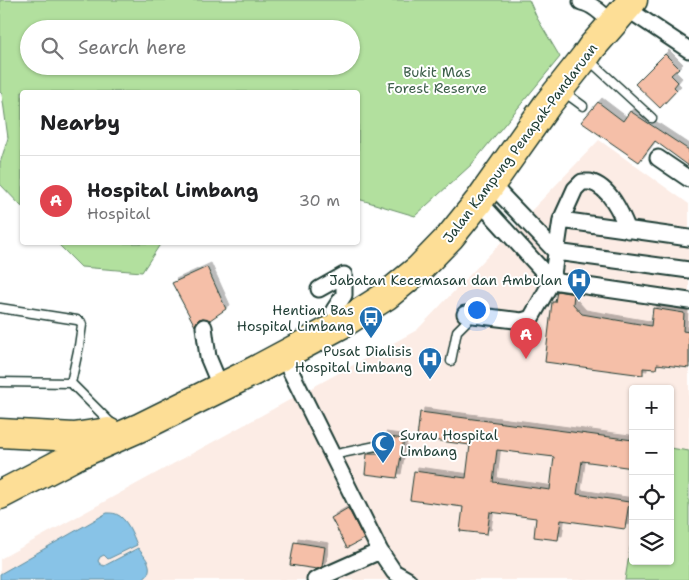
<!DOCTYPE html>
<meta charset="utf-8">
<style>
body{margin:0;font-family:"Shantell Sans",sans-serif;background:#f2f2f2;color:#202124}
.controls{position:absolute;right:15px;bottom:15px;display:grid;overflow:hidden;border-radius:5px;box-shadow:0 1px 4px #0004}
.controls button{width:45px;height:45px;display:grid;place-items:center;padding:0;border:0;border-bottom:1px solid #e0e0e0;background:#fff;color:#202124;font:25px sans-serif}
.you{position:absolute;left:476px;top:309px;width:18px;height:18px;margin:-12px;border:4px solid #fff;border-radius:50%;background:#1a73e8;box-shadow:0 0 0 8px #1a73e833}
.badge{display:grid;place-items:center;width:32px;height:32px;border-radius:50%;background:#0b8043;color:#fff;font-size:16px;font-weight:700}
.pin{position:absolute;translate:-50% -41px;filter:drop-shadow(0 1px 2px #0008)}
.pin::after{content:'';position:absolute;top:26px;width:18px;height:15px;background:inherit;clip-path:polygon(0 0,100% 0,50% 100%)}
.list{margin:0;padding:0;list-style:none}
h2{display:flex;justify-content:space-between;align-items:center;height:65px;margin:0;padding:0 20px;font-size:21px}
h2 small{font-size:16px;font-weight:400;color:#757577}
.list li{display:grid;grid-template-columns:32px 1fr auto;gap:15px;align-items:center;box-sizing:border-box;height:90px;padding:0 20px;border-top:1px solid #e0e0e0}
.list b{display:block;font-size:19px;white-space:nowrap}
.list p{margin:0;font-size:16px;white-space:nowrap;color:#757577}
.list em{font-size:16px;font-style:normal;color:#757577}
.icon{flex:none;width:28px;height:28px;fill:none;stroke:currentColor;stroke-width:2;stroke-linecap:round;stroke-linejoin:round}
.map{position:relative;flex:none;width:689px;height:580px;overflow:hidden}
.search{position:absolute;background:#fff;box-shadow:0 1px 4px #0004;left:20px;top:20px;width:340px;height:55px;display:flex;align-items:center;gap:12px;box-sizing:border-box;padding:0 18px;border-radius:28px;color:#757577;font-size:19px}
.panel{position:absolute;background:#fff;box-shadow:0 1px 4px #0004;left:20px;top:90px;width:340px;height:155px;border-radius:5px}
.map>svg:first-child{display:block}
.built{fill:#fcece5;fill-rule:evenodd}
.green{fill:#b2e09e;stroke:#688e69;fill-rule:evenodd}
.water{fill:#88c3e7;stroke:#5e8d9f}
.building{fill:#f5bfa8;stroke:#1f3d34;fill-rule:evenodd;filter:url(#shadow)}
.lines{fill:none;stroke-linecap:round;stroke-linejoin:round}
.lane-casing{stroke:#1f3d34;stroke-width:11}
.street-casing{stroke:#1f3d34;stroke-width:19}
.highway-casing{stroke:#1f3d34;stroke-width:31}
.lane{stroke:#fff;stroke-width:8}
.street{stroke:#fff;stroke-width:15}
.highway{stroke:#fdde96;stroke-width:28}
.labels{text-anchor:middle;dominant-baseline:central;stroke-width:4;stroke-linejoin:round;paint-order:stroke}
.park-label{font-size:14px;fill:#3c5e49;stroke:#fff}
.street-label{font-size:14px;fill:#1f3d34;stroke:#fff}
.poi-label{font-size:14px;fill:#1f3d34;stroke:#fff;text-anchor:end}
</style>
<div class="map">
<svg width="689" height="580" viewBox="0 0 689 580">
<defs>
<filter id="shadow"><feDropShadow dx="4" dy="-4" stdDeviation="0" flood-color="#0004"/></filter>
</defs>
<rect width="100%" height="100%" fill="#fff"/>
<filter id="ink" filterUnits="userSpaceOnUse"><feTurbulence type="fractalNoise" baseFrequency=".02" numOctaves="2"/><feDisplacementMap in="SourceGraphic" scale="10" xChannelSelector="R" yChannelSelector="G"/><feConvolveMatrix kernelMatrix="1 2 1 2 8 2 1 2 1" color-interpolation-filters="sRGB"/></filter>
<g filter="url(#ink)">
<path class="built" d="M599 140 689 204V580H0V559L417 330ZM633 389H670V561H633Z"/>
<path class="green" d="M0 0H529L537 18 560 57 471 165 415 216 358 199V92H22V207L0 184V163L8 138 2 94 0 92ZM29 29H351V66H29Z
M57 243H161L142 272 81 267Z
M670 448 689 451V580H625L633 530V561H670Z"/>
<path class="water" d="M107 513C110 513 113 513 116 514 127 518 133 535 137 545L108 559 104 555 100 557 98 561 100 564 104 566 138 548C146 559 156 567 143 580H0V574Z"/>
<path class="building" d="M665 54 679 68 671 75 678 82 674 87 677 90 660 108 635 84Z
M598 102 623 121 630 111 689 150V166L655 141 639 162 581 122Z
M207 267 226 309 210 320 203 318 199 319 196 323 195 326 172 283Z
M557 291 574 294 573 304 582 314 651 326 653 308 684 313 683 331 689 332V368L657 364 656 369 643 368V375L545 362 552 302H555Z
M420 412 633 440V468L582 461 577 494 629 502 625 529 561 520 558 540 534 537 536 518 490 512 487 534 460 531 463 507 410 500 414 471 466 478 470 445 417 438ZM497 450 554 457 550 490 493 482Z
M382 436 404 439 397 478 365 474 367 454H379L381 447V443Z
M348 508 364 539 347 548 331 518Z
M294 542 325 547 322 567 317 569 290 565Z"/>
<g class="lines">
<g class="lane-casing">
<path id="lane" d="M589 60 652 118
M564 92 583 106
M0 308 77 320 81 322 82 325 79 346 71 383
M451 361 457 331 473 315
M0 382 71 383 113 425
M332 455 376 446"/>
</g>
<g class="street-casing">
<path id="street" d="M581 2C593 4 604 15 612 24
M626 8 689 50
M658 158 689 179
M491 184 556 252
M479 201 552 281
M561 220 689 238
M556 252 689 270
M552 281 689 301
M319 289 344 275V295L334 310 342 324
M465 314 522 321 531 318 552 281 561 220 575 189 582 182C585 182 588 182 590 182 610 187 621 213 628 230
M204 327 208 357 221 388
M283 356 380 551 394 572 408 580
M315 580 380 551"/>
</g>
<g class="highway-casing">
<path id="highway" d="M0 433 74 437 108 432
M0 495 75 456 141 427 254 371 342 324 386 296 419 269 450 237 479 201 547 105 585 57 592 47 633 0"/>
</g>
<use href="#lane" class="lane"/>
<use href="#street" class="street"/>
<use href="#highway" class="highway"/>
</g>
</g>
<defs>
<g id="hospital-pin" transform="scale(1.25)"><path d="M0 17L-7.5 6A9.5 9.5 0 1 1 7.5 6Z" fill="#1f6fb2" stroke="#fff"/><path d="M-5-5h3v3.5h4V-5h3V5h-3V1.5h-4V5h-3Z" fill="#fff"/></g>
<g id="bus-pin" transform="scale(1.25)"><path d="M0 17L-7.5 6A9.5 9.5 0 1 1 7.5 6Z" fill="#1f6fb2" stroke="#fff"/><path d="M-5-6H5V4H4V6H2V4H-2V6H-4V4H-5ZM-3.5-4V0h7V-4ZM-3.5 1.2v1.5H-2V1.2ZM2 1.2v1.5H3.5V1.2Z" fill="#fff"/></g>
<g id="mosque-pin" transform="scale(1.25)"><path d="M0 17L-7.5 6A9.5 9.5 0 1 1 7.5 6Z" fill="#1f6fb2" stroke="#fff"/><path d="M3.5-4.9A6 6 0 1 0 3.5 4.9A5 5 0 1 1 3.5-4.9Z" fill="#fff"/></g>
</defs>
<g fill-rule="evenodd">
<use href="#hospital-pin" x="579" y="280"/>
<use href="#bus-pin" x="371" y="318"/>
<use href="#hospital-pin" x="430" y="359"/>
<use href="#mosque-pin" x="383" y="443"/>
</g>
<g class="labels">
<g class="park-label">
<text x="437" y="72">Bukit Mas<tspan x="437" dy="16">Forest Reserve</tspan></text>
</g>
<g class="street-label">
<text transform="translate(520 143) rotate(-53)">Jalan Kampung Penapak-Pandaruan</text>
</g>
<g class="poi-label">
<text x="562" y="280">Jabatan Kecemasan dan Ambulan</text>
<text x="354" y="310">Hentian Bas<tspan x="354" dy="16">Hospital Limbang</tspan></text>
<text x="412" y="351">Pusat Dialisis<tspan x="412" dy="16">Hospital Limbang</tspan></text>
<text x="400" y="435" text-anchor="start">Surau Hospital<tspan x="400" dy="16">Limbang</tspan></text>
</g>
</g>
</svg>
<div class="controls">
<button>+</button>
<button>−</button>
<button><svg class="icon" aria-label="locate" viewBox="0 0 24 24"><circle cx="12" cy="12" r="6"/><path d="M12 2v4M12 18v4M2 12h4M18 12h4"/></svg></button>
<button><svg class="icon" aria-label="layers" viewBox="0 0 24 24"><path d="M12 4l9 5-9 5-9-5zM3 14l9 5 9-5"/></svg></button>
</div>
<div class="you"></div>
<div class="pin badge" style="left:526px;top:359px;background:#e0444e">A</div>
<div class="search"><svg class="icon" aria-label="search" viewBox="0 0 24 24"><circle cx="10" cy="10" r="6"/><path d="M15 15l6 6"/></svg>Search here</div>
<section class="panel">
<h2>Nearby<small></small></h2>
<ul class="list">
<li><span class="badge" style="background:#e0444e">A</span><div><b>Hospital Limbang</b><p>Hospital</p></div><em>30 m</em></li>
</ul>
</section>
</div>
